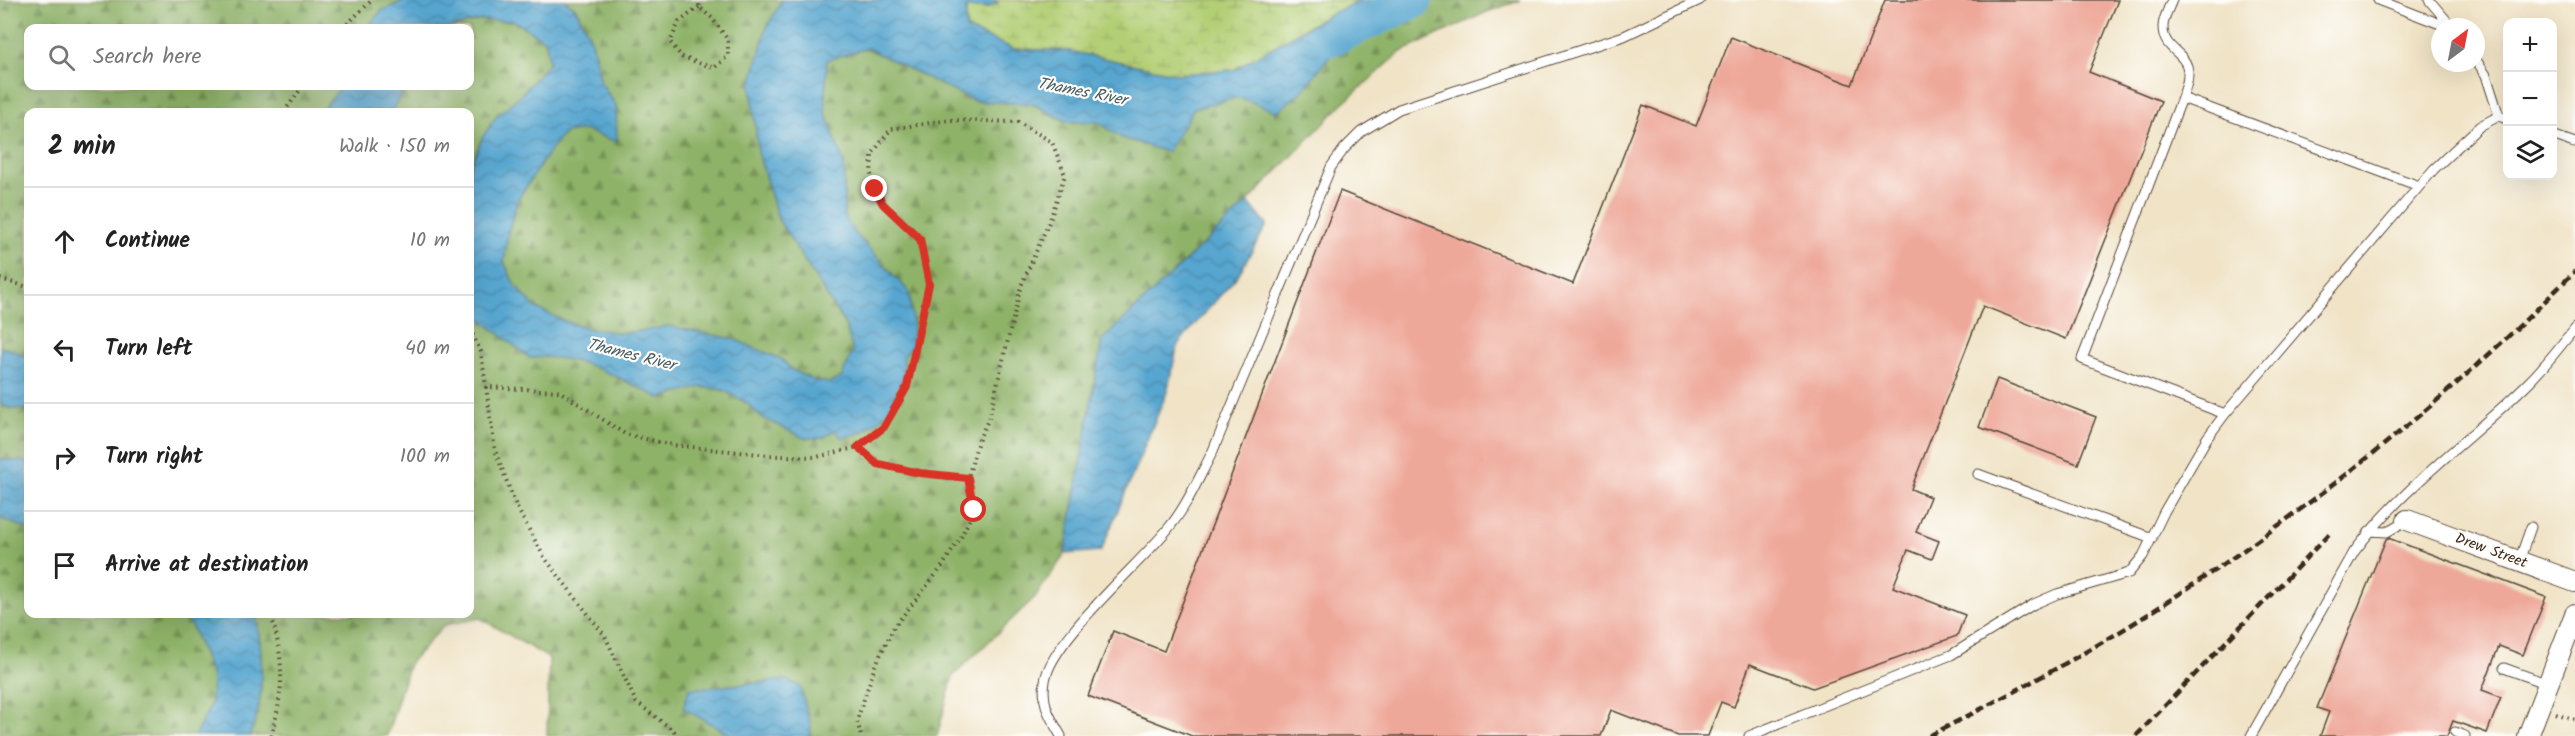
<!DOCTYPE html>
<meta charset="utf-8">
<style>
body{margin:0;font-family:Kalam,sans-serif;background:#f2f2f2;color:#222}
.controls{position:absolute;right:18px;top:18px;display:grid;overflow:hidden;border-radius:12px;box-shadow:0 6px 24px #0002}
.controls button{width:54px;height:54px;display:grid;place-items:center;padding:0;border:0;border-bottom:2px solid #e0e0e0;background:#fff;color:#222;font:30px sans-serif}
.compass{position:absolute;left:2431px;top:18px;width:54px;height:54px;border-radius:50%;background:#fff;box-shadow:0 6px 24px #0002;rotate:32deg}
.stop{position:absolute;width:18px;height:18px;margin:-14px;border:4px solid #d93025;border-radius:50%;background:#fff}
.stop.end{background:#d93025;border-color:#fff;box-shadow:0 2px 6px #0008}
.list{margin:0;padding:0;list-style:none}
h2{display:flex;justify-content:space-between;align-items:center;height:78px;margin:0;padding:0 24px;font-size:26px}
h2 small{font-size:20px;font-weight:400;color:#767676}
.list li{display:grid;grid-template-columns:39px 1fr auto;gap:18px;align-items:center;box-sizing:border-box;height:108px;padding:0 24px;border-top:2px solid #e0e0e0}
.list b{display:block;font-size:22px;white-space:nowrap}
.list em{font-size:20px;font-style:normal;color:#767676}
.icon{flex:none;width:33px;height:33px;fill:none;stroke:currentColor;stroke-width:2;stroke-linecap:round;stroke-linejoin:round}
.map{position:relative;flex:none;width:2575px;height:736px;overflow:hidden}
.search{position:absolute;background:#fff;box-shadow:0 6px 24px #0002;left:24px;top:24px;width:450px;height:66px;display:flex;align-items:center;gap:15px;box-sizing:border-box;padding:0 21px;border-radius:12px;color:#767676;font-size:22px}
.panel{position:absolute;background:#fff;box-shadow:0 6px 24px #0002;left:24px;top:108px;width:450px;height:510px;border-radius:12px}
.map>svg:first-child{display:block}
.forest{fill:url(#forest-firs);stroke:#646e42;stroke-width:1.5}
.wetland{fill:url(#wetland-marsh);stroke:#777c4a;stroke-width:1.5}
.water{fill:url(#water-waves);stroke:#486877;stroke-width:1.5}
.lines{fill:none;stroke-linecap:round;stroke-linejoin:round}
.river{stroke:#56a6d0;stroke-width:36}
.building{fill:#eea89a}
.service-casing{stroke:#564637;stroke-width:11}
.minor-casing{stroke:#564637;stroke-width:22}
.path{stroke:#564637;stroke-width:4;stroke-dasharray:1.5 4.5;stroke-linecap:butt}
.service{stroke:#fff;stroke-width:9}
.minor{stroke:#fff;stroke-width:20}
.rail{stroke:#3b2a1e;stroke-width:4.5;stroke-dasharray:9 4.5;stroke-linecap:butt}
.route{stroke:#d93025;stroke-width:8}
.labels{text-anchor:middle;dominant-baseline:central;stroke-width:4.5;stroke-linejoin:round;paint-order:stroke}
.street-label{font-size:15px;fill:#3b2a1e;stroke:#fdfcf7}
.water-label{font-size:16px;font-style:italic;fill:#465c65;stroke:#fdfcf7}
</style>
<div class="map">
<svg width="2575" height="736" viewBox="0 0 2575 736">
<defs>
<pattern id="forest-firs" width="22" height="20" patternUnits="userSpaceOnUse" patternTransform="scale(1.5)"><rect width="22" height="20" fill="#8eb267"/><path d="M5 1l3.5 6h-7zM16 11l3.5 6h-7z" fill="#759154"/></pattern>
<pattern id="wetland-marsh" width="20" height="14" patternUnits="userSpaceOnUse" patternTransform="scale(1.5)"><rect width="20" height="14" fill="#b3cf76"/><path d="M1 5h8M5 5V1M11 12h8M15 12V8" fill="none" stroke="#9bb266"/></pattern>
<pattern id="water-waves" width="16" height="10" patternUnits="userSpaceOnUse" patternTransform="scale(1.5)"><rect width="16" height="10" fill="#56a6d0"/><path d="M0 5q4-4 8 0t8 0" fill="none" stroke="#4887a8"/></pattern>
</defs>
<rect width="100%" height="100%" fill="#fdfcf7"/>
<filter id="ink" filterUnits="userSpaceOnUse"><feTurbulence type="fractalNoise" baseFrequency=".0167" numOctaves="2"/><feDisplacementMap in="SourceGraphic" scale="12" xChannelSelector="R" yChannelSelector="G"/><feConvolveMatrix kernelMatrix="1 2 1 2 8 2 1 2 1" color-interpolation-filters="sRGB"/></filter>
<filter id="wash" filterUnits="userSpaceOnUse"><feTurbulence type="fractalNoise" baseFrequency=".008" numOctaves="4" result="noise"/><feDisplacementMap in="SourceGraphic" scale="24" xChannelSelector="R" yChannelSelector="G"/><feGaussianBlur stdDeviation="1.35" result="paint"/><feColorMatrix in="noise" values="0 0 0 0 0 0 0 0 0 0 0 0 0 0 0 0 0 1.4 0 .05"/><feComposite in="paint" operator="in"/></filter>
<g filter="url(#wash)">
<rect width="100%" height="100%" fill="#f0e3c6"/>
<path class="forest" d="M0 0H406L381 11 367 28H28V86H342L320 112H28V358L14 350 0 347Z
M564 0H782L766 29 751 84 758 152 778 219 846 326 853 351 841 378 830 383 815 381 792 370 781 359 733 339 668 326 644 331 620 333 587 328 562 320 536 308 515 286 504 262 508 232 518 199 550 150 564 133 584 130 616 141V106L601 83 592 41 576 8Z
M1421 0H1521L1487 12 1401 52 1341 105 1248 202 1102 340 1065 554 1036 596 953 676 937 736H547L549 658 480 618 444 625 409 664 387 736H249C266 706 263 646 255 614H470V304L478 317 530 358C580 352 617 378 660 398L701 387 723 390 747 403 761 417 779 425 835 430 889 409 904 375V356L913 328 909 292 853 231 844 216V164L825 111 827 60 867 48 974 101 1033 104 1067 122H1098L1122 138 1194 108 1239 97 1302 91 1332 53 1382 13Z
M480 20 514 21 546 41 549 63 520 96 497 115 482 138 470 168V112H391L406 86H470V28H449Z
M0 401 4 407 26 410 28 407V462L0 459Z
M0 518 28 529V614H177L191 625 212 676 211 704 195 736H0Z"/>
<path class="wetland" d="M993 0H1362L1326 16 1234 70 1178 74 1069 51 1014 49 966 29V8L997 2Z"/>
<path class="water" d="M406 0H564L575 8 592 41 601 83 616 106 617 142 584 130 564 133 550 150 518 199 508 232 504 262 515 286 536 308 562 320 587 328 620 333 644 331 668 326 733 339 781 359 792 370 815 381 830 383 841 378 853 351 846 326 778 219 758 152 751 84 766 29 782 0H993L998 3 987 8H966V29L1014 49 1069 51 1178 74 1234 70 1326 16 1362 0H1421L1382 13 1332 53 1302 91 1277 112 1239 97 1194 108 1167 152 1122 138 1098 122H1068L1033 104 974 101 867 48 827 60 825 111 844 164V216L853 231 909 292 913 328 912 346 904 356V375L889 409 881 419 863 432 842 438 835 430 823 438H804L761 417 747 403 723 390 701 387 660 398C618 378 579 352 530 358L478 317 470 304V168L482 138 497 115 520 96 549 63 546 41 514 21 480 20 449 28H367L381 11Z
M342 86H406L391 112H320Z
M1248 202 1267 225 1238 275 1178 344 1167 392 1101 551 1065 554 1102 340Z
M0 347 14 350 28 358V407L26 410 4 407 0 401Z
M0 459 28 462V529L0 518Z
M177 614H255C263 646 266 706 249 736H195L211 704 212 676 191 625Z
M786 680 800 686 811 726V736H732L683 708 689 689Z"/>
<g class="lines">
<path class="river" d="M1331 38 1415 0"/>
</g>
<g id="blocks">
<path class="building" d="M1885 0H2118L2089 72 2161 101 2066 339 1983 306 1911 489 1930 497 1916 532 1939 541 1932 559 1908 550 1893 587 1965 615 1957 636 1813 688 1750 664 1734 707 1721 702 1708 736H1678L1611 710 1601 736H1192L1088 696 1113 631 1164 651 1340 191 1573 284 1643 105 1696 126 1731 37 1852 85Z
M1997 379 2096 417 2078 464 1979 427Z
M2388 538 2546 597 2523 655 2499 646 2482 690 2501 697 2487 733 2453 721 2447 736H2320L2329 712 2317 708 2386 539Z"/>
</g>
</g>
<g filter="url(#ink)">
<use href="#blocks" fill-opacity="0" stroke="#564637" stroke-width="1.5"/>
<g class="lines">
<g class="service-casing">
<path id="service" d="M2172 0C2169 8 2163 18 2163 27 2163 59 2203 48 2182 98
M2378 0 2448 27
M2429 0 2452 27
M2476 60 2486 75 2499 116
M2552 135 2575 143
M2225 414 2082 359 2182 98 2419 186
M1978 474 2152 538
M2369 531 2387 532 2407 520
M2519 561 2531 527
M2504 668 2548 684
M2455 732 2465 736
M1061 736C1050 717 1041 704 1045 681 1051 639 1143 562 1171 525 1188 504 1199 477 1212 453L1331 167 1344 149 1361 132 1399 109 1624 36 1700 0
M1749 736 1951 655 2034 604 2057 594 2129 573 2143 556 2164 512 2207 438 2225 414 2434 169 2480 126 2499 116 2508 119
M2251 736 2354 552C2404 485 2472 439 2530 381 2546 365 2560 346 2575 328"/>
</g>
<g class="minor-casing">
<path id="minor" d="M2407 520 2575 582
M2528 736 2575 614"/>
</g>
<path class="path" d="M699 7 679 22 670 42 682 57 714 68 728 56V40L712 18 699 7 700 0
M343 28 372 0
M284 112 303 86
M0 279 28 287
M470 329 481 352 486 387 559 391 625 434 672 445 778 456 817 457 858 447 878 464 920 473 968 478
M486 387 495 450 516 506 544 557 605 636 636 702 674 731 675 736
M858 447 884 427 907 387 929 284 920 239 883 204 875 189 871 174 872 154 891 129 949 120 1018 122 1052 142 1065 175 1050 220 1021 286 989 418 978 441 968 478 974 510 961 537 941 568 894 627 875 666 857 720 861 736
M2556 713 2575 720
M271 736C285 687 284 662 271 614"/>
<use href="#service" class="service"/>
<use href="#minor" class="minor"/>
<path class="rail" d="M1929 736C2010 694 2091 652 2167 602 2314 506 2452 397 2575 271
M2136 736 2330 533"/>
</g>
</g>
<g class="lines" filter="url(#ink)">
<path class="route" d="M875 189 883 204 920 239 929 284 907 387 884 427 858 447 878 464 920 473 968 478 974 510"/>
</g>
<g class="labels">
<g class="street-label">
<text transform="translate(2491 551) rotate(20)">Drew Street</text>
</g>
<g class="water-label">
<text transform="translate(1082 92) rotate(11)">Thames River</text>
<text transform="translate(631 355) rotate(14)">Thames River</text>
</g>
</g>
</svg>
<div class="controls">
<button>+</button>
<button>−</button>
<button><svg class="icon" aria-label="layers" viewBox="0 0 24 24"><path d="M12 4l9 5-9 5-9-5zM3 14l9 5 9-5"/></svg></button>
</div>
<svg class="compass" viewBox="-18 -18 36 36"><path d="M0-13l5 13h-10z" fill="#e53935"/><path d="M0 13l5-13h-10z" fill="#767676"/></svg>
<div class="stop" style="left:974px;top:510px"></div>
<div class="stop end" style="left:875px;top:189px"></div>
<div class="search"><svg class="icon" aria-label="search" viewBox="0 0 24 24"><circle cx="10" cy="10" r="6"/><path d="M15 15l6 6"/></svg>Search here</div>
<section class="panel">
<h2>2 min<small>Walk · 150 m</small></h2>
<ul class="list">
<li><svg class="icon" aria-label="ahead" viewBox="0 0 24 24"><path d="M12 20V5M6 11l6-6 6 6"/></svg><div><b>Continue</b></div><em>10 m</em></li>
<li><svg class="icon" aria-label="left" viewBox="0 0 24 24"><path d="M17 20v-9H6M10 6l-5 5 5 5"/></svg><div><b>Turn left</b></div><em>40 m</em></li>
<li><svg class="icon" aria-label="right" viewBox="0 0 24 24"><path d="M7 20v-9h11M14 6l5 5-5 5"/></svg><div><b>Turn right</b></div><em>100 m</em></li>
<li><svg class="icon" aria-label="arrive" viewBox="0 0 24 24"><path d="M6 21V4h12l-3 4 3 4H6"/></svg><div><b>Arrive at destination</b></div></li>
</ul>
</section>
</div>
